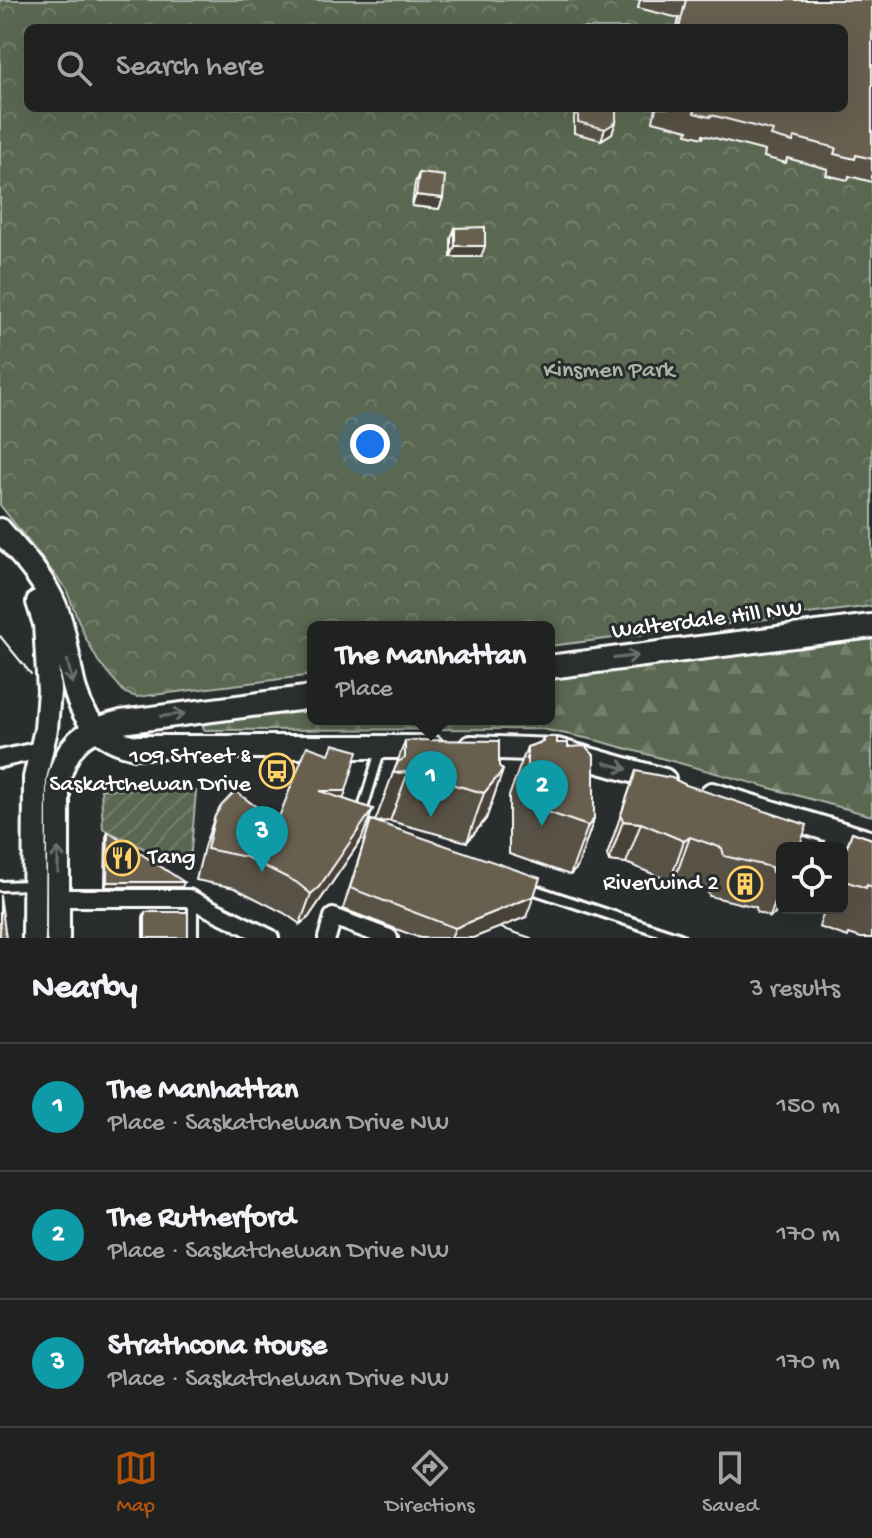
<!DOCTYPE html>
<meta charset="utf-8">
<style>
body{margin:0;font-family:"Gochi Hand",sans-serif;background:#2d2f2f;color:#f1f3f6}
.controls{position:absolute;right:24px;bottom:24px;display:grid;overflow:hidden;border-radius:12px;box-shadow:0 8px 32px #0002}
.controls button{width:72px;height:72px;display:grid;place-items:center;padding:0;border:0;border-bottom:2px solid #3d3f40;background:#202222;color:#f1f3f6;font:40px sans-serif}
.you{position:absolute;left:370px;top:444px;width:28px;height:28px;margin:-20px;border:6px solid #fff;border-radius:50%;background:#1a73e8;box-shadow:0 0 0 12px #1a73e833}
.badge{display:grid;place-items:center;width:52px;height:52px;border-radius:50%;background:#b45309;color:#fff;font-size:26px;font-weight:700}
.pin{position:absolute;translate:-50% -66px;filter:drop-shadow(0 2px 4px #0008)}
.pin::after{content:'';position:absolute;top:42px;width:28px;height:24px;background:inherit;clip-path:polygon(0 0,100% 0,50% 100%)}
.popup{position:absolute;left:307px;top:621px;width:248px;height:104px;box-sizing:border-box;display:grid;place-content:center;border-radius:12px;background:#202222;filter:drop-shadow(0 2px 6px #0005);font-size:26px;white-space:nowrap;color:#a2a4a5}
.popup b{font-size:30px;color:#f1f3f6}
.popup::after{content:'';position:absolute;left:50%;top:100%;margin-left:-16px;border:16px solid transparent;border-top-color:#202222}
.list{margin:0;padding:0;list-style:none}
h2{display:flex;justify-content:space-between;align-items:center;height:104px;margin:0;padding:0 32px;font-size:34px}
h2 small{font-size:26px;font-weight:400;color:#a2a4a5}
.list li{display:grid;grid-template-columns:52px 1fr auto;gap:24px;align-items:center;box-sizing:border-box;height:128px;padding:0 32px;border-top:2px solid #3d3f40}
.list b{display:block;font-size:30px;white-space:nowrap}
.list p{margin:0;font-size:26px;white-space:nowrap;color:#a2a4a5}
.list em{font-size:26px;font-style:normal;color:#a2a4a5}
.icon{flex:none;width:44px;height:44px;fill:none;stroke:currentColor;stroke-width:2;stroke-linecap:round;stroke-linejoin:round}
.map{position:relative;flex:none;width:872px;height:938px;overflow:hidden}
.search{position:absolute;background:#202222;box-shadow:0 8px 32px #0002;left:24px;right:24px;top:24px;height:88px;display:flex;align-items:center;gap:20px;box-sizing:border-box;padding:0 28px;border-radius:12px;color:#a2a4a5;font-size:30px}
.sheet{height:488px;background:#202222}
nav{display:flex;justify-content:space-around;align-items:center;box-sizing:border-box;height:112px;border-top:2px solid #3d3f40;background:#202222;font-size:22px;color:#a2a4a5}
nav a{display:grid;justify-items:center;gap:4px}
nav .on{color:#b45309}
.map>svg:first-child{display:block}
.forest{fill:url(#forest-firs);stroke:#acb4a8;stroke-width:2}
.park{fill:url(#park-crowns);stroke:#acb4a8;stroke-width:2;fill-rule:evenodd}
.garden{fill:url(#garden-furrows);stroke:#acb4a8;stroke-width:2}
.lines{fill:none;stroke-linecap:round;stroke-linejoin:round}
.lane-casing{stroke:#fff;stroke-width:14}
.street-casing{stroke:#fff;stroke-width:22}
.secondary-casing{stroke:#fff;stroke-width:28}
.lane{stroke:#2a2d2e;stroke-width:8}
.street{stroke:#2a2d2e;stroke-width:16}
.secondary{stroke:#2a2d2e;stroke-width:22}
.tram{stroke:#fff;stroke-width:2}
.wall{fill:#595144;stroke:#fff;stroke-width:2}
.shaded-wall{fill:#494237;stroke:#fff;stroke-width:2}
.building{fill:#685e4f;stroke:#fff;stroke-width:2}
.oneway{stroke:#6a6c6d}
.labels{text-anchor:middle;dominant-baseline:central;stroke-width:6;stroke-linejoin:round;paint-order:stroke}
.park-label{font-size:24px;fill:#acb4a8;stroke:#2a2d2e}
.street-label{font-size:24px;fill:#fff;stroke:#2a2d2e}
.poi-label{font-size:24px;fill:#fff;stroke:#2a2d2e;text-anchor:end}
</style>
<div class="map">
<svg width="872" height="938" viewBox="0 0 872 938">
<defs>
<pattern id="forest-firs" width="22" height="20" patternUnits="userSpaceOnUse" patternTransform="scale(2)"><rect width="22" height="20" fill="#5a6851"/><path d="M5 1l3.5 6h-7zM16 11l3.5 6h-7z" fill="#737f6b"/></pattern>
<pattern id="park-crowns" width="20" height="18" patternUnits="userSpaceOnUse" patternTransform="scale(2)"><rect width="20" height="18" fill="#5a6851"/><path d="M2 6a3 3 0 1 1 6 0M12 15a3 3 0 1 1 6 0" fill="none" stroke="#737f6b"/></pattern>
<pattern id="garden-furrows" width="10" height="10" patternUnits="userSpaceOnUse" patternTransform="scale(2)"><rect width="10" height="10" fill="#5a6851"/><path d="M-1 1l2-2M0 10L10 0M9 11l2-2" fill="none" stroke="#737f6b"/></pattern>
</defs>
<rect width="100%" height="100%" fill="#2a2d2e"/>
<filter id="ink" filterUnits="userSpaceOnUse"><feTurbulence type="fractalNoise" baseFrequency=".0125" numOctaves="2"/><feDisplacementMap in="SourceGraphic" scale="16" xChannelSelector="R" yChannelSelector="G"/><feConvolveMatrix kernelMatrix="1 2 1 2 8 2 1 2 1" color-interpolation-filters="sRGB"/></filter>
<g filter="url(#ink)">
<path class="forest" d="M872 630V816L595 740 542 729 204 730 202 722 313 706V719H549V674Z"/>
<path class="park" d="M0 0H872V606L549 646V627H313V675L137 697 125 693 98 661 85 637 66 589 0 505ZM28 28H844V108H28Z"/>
<path class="garden" d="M101 789 196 791 190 863 164 858 103 829Z"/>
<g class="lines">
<g class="lane-casing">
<path id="lane" d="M361 815 381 748
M827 833 832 848
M0 886 31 885
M529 888 680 938
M193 938V901"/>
</g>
<g class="street-casing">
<path id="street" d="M0 759 40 750
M58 898H188L270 938
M327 938 333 917 389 938"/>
</g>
<g class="secondary-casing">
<path id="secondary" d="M0 530C20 554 43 577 55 606 78 659 59 731 135 747H432
M549 667 872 626
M471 747 557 750 664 780
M712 794 872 843
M34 938 35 778 46 729 49 691 45 624 38 602
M58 938V782C67 743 83 731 121 722L313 697"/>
</g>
<use href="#lane" class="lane"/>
<use href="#street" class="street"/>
<use href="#secondary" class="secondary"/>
<path class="tram" d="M0 636 31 674
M501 928 531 938"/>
</g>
<path class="wall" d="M640 0H872V182L849 176 848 180 826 175 828 169 787 158 786 163 764 157 765 151 703 135V138L687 134 688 130 653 121 656 108H844V28H677L679 18 638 8Z
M577 108H616V122L612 133 601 140 574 133V117Z
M419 173 443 198 439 209 412 206 415 183Z
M455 228 481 257H451V239Z
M543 737 568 747 594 819 577 868 570 875 509 854V796L527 747 541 742Z
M405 741 499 766 503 770 486 819 467 842 390 821 377 822 526 917 473 938H420L343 909 371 820 376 821Z
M636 771 782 848V895L775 914 770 917 757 912 756 907 709 896 707 888 675 878 670 881 626 863 609 861 607 855Z
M343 799 373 809 361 840 308 918 300 924 284 913 235 888 196 880 204 847 215 816 277 822Z
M108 832 182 887H105L106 837Z
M852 832 872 839V938H861L849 934 848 937 819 927 825 908H842V860Z
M145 912 188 938H143V917Z"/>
<path class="shaded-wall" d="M616 122 612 133 601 140 605 129Z
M416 195 443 198 439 209 412 206Z
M455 246H485L481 257H451Z
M503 770 486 819 467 842 484 793Z
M408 772 390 821 375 822 393 773Z
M320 791H346L335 822Z
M373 809 361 840 308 918 300 924 311 894Z
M594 819 577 868 570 875 588 826Z
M623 821 641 823 626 863 609 861Z
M690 837 675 878 670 881 684 841Z
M107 882H184L182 887H105Z
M782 883V895L775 914 770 917Z
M534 896 526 917 473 938H451L455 928Z"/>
<path class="building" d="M686 0H872V159L856 155 855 159 834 154 836 148 794 137 793 142 771 136 773 131 711 115 710 117 694 113 695 110 689 108H844V28H679Z
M578 108H616V122L605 129 578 122Z
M419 173 445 176 443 198 416 195Z
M485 227V246H455V228Z
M543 737H557V743H568V747L585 746 594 755V819L588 826 527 805V747L543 742Z
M419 740 499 741V766L503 770 484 793 408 772 393 773 398 762 405 758V741Z
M333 744 358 751 346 791H320L373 809 319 887 311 894 296 882 246 857 207 849 215 816 221 806 235 791 277 822 307 746 329 754Z
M636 771 672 778 686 785 807 825 799 848H782V876L772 872 771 867 724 856 722 848 690 837 684 841 641 823 623 821 621 815Z
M371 820 540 878 534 896 455 928 350 888Z
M108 832 184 882H107Z
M852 832 872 839V887L867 885 866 888 842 880V862Z
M0 895 6 938H0Z
M145 912H188V938H145Z"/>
<defs><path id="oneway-shaft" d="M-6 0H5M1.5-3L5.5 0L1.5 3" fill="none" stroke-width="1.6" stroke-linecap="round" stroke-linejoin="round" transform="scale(2)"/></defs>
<g class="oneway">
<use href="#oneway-shaft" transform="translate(626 657) rotate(-7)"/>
<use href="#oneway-shaft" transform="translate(70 672) rotate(77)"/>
<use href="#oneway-shaft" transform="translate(173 715) rotate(-7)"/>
<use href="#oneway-shaft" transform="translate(616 766) rotate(16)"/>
<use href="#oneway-shaft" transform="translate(58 860) rotate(-90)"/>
</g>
</g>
<defs>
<g id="bus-ring" transform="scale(1.8)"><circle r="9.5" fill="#2a2d2e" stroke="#ffd166" stroke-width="1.5"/><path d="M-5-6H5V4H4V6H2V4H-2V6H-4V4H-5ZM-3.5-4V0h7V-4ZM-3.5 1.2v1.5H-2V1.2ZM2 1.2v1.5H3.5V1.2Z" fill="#ffd166"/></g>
<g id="restaurant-ring" transform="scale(1.8)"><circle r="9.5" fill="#2a2d2e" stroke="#ffd166" stroke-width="1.5"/><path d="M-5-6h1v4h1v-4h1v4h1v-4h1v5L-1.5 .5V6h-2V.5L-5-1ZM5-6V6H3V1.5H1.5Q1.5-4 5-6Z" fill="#ffd166"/></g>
<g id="building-ring" transform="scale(1.8)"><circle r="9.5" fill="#2a2d2e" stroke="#ffd166" stroke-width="1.5"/><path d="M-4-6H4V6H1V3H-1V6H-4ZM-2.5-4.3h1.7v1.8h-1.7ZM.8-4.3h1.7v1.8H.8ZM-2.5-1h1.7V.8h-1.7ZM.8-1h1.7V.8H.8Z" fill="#ffd166"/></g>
</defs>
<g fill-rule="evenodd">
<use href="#bus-ring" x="277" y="771"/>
<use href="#restaurant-ring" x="122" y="858"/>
<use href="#building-ring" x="745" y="884"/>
</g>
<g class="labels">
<g class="park-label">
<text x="609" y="371">Kinsmen Park</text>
</g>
<g class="street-label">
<text transform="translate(707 621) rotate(-7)">Walterdale Hill NW</text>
</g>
<g class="poi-label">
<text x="251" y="757">109 Street &amp;<tspan x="251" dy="28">Saskatchewan Drive</tspan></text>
<text x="148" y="858" text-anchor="start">Tang</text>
<text x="719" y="884">Riverwind 2</text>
</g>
</g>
</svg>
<div class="controls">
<button><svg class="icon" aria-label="locate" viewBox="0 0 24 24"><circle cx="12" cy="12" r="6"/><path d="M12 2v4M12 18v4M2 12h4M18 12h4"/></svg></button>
</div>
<div class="you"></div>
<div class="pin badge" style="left:431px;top:817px;background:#0f9aa8">1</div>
<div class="popup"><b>The Manhattan</b>Place</div>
<div class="pin badge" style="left:542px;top:826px;background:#0f9aa8">2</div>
<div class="pin badge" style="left:262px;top:872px;background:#0f9aa8">3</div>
<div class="search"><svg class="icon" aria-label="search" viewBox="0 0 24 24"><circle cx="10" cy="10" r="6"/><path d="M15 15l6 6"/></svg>Search here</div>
</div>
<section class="sheet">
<h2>Nearby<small>3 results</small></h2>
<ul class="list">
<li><span class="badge" style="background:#0f9aa8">1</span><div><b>The Manhattan</b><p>Place · Saskatchewan Drive NW</p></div><em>150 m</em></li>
<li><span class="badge" style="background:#0f9aa8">2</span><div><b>The Rutherford</b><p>Place · Saskatchewan Drive NW</p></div><em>170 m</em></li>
<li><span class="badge" style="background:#0f9aa8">3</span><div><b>Strathcona House</b><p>Place · Saskatchewan Drive NW</p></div><em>170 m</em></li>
</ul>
</section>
<nav>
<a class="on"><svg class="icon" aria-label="map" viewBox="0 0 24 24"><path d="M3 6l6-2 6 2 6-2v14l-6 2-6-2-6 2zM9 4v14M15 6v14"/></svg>Map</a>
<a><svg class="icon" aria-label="directions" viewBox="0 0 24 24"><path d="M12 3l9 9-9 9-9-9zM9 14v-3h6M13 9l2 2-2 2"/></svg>Directions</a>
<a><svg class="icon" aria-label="saved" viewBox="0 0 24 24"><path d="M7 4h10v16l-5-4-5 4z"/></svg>Saved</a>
</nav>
